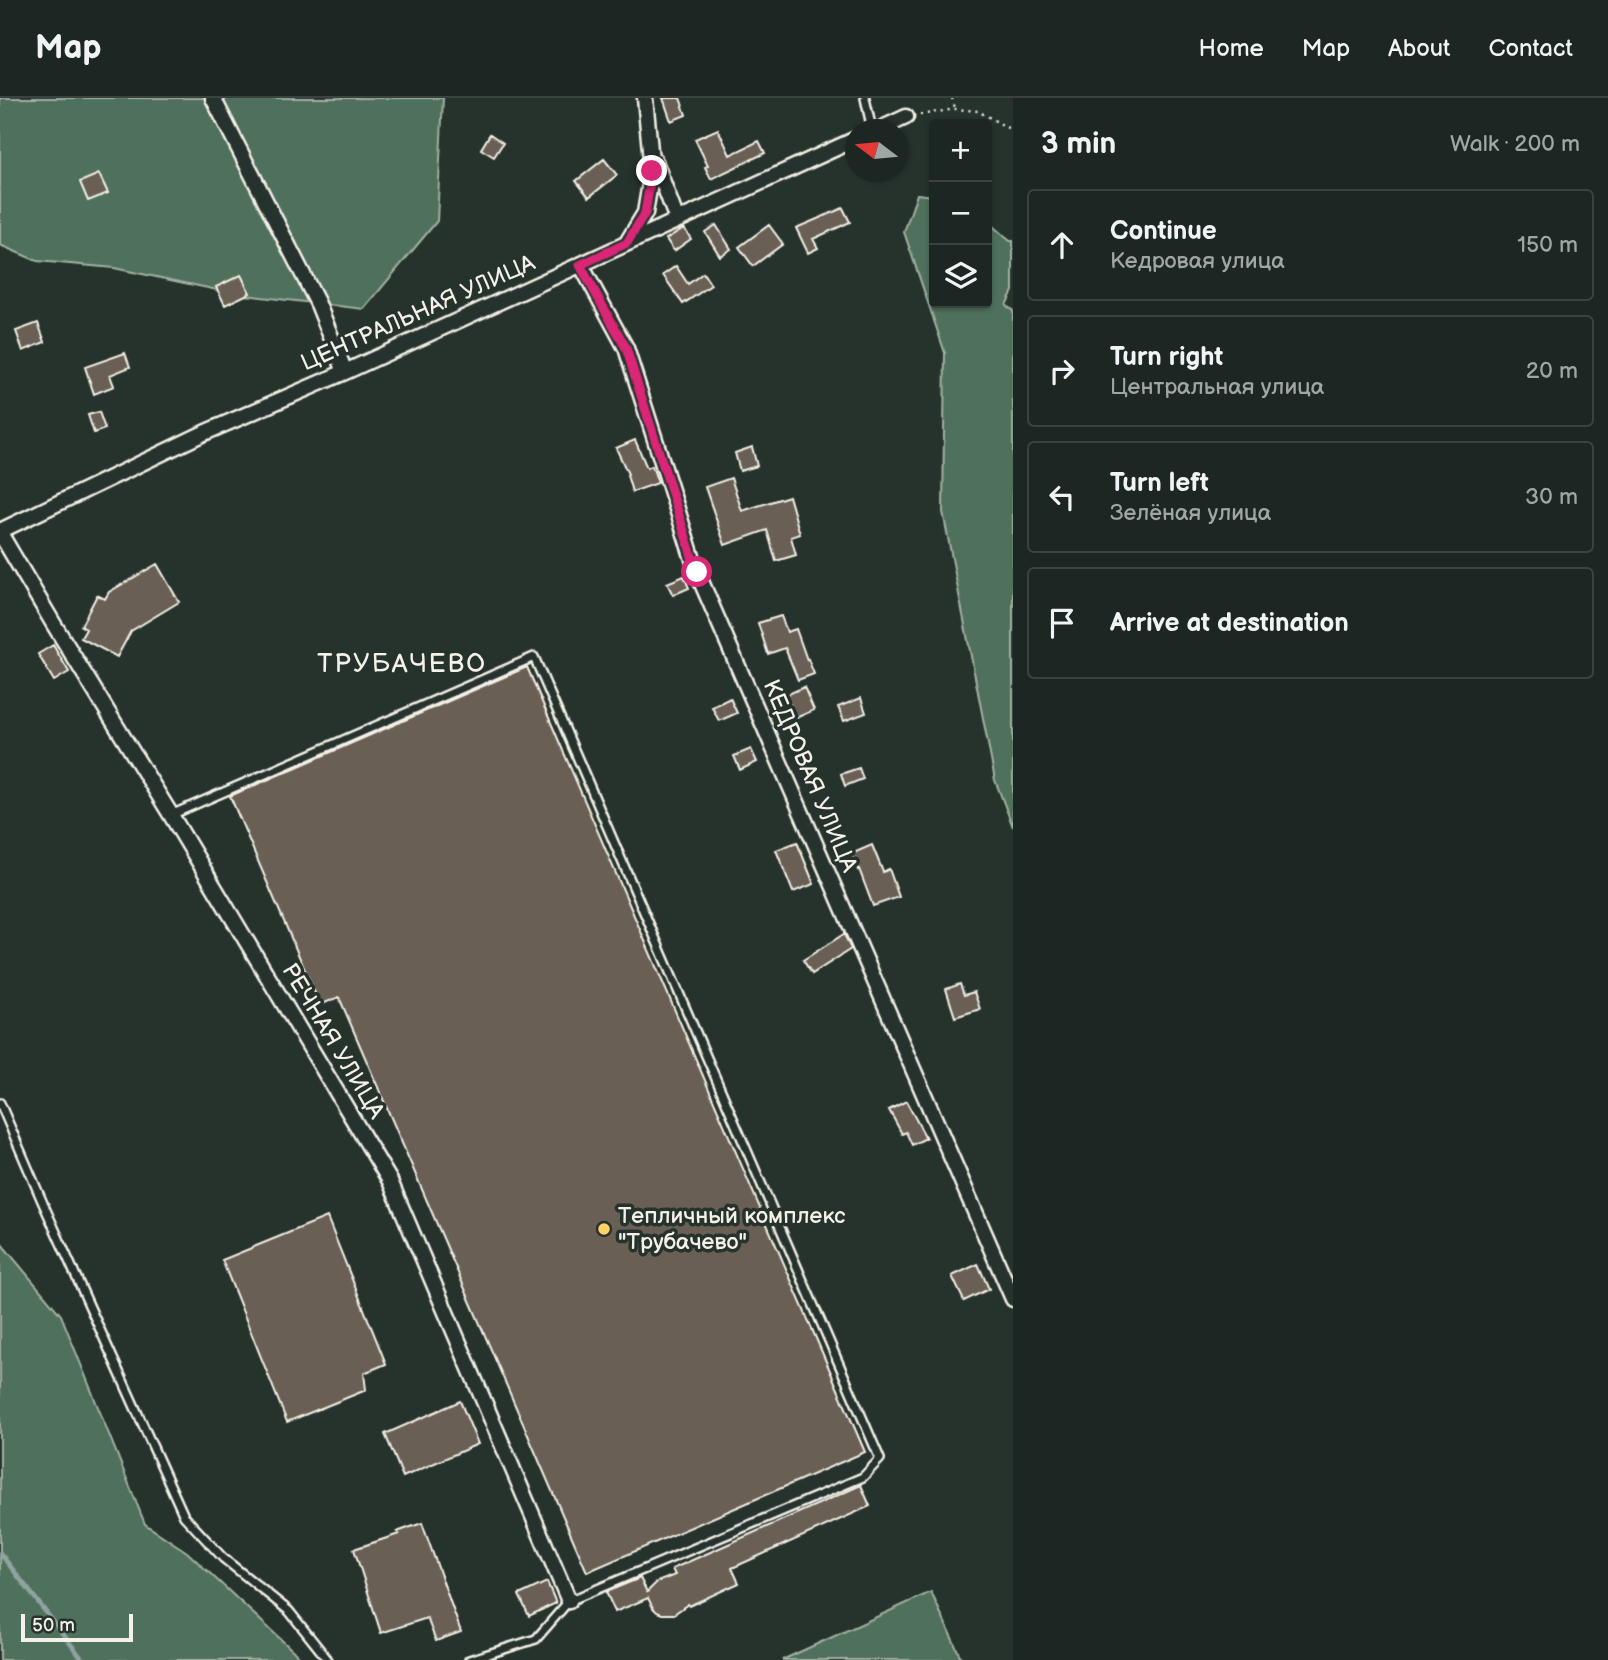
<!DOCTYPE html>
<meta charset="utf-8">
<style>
body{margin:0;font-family:"Balsamiq Sans",sans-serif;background:#252e2a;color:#f1f3f6}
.controls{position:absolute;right:21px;top:21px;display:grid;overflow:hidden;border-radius:7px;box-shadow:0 2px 5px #0004}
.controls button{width:63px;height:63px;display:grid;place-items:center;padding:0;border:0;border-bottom:2px solid #3a4340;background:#1c2622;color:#f1f3f6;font:35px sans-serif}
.compass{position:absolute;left:845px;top:21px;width:63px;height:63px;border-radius:50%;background:#1c2622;box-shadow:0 2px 5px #0004;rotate:286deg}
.scale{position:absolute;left:21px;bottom:18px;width:112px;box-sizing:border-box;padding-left:7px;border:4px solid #f4f1e8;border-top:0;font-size:19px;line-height:24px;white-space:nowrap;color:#f4f1e8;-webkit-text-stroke:5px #26332d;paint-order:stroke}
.stop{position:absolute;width:21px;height:21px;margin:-16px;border:5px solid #db2777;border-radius:50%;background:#fff}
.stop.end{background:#db2777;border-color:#fff;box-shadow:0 2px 7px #0008}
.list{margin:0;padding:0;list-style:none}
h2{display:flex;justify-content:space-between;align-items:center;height:91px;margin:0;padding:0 28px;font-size:30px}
h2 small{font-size:23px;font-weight:400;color:#a0a5a5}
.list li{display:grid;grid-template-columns:46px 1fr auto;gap:21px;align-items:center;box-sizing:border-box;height:112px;margin:0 14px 14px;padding:0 14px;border:2px solid #3a4340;border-radius:7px}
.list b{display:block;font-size:26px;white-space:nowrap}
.list p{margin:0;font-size:23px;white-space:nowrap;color:#a0a5a5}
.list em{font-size:23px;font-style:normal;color:#a0a5a5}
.icon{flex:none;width:38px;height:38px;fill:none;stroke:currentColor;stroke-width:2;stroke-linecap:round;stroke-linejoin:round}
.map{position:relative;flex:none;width:1013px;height:1562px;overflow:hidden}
header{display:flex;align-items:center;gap:42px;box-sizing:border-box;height:98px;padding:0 35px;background:#1c2622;border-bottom:2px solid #3a4340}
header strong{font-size:33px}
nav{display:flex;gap:38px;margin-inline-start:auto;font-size:24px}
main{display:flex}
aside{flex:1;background:#1c2622}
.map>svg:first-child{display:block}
.green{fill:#50715c;stroke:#a2b1a2;stroke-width:2}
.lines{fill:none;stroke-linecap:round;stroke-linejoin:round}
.stream{stroke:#8fa3a1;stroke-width:4.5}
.building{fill:#695f54;stroke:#f4f1e8;stroke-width:2}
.lane-casing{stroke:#f4f1e8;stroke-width:12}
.street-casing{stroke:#f4f1e8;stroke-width:19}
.path{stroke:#f4f1e8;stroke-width:2.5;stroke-dasharray:2 5;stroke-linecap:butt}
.lane{stroke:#26332d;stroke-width:7}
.street{stroke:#26332d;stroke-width:14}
.route{stroke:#db2777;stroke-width:9}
.poi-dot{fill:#ffd166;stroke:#26332d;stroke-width:2.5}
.labels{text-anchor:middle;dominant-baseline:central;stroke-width:7;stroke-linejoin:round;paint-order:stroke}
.street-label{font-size:23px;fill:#f4f1e8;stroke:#26332d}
.poi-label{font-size:23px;fill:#f4f1e8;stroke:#26332d;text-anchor:start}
.quarter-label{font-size:26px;letter-spacing:2px;fill:#f4f1e8;stroke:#26332d}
</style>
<header>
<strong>Map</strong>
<nav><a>Home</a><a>Map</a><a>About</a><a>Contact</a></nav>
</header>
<main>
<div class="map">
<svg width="1013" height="1562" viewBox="0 0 1013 1562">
<rect width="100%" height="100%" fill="#26332d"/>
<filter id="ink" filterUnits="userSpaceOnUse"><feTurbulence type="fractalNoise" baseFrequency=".0143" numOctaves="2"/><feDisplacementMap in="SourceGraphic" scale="14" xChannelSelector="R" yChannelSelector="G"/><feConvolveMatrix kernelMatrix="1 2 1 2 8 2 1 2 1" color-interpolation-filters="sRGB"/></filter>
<g filter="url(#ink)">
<path class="green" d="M0 0H443L437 123 364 211 236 196 114 170 37 163 0 147Z
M917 96 934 98V205H987V123L1010 143H1013V193L1006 207 1013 213V729L995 682 943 414 945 255 904 134Z
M0 1144 61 1217 145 1426 187 1454 303 1562H0Z
M931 1494 962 1562H782Z"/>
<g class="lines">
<path class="stream" d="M0 1455 83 1562"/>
</g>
<path class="building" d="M663 0H680L686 17 671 23Z
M718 31 730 57 759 43 765 55 711 81 705 69 708 68 695 41Z
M490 36 503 45 494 59 481 51Z
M604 61 617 77 589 99 576 83Z
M99 76 108 95 88 103 80 84Z
M843 110 850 124 813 141 818 150 808 155 796 130Z
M716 127 731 151 720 158 705 134Z
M769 127 783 146 753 168 739 149Z
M684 130 691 141 674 153 666 141Z
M676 168 688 186 703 175 711 187 683 206 663 177Z
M241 177 250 195 225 207 216 189Z
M38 225 45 244 23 253 16 233Z
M125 255 130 269 110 277 114 288 94 296 85 269Z
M99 314 105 331 94 335 88 317Z
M635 342 647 370 652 368 658 385 632 394 627 377 628 376 616 350Z
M752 349 757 368 740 373 735 355Z
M731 380 742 413 789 398 800 436 791 439 796 457 776 463 767 432 725 447 705 389Z
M157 466 179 504 131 533 117 559 81 540 86 531 81 528 97 497 105 501 109 494Z
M684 478 689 490 673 497 667 485Z
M781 518 787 534 796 531 807 562 808 561 814 576 798 582 785 550 768 556 758 525Z
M53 547 69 574 54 583 38 556Z
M527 569 865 1354 587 1474 339 899 320 907 230 698Z
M804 589 814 612 796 620 786 597Z
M730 600 737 615 719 623 712 609Z
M861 600 866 615 844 623 838 609Z
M751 651 757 664 740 672 734 658Z
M859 670 863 681 845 688 841 676Z
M797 744 814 786 793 794 776 752Z
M872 747 883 774 889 771 899 799 873 808 859 771 858 772 851 756Z
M844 836 851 851 812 876 803 862Z
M960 886 964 897 974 894 980 911 955 919 946 891Z
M906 1003 926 1040 912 1047 906 1034 902 1036 889 1012Z
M327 1119 386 1266 364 1275 366 1292 287 1324 222 1162Z
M978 1166 989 1191 964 1203 952 1178Z
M460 1303 478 1346 403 1379 385 1336Z
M861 1387 870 1408 732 1470 739 1485 689 1508 688 1506 674 1516H662L657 1514 653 1510 648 1500 615 1514 606 1494 640 1480 647 1494 657 1484 675 1477 672 1471Z
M422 1425 461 1534 436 1543 427 1520 381 1535 354 1451 399 1436 397 1434Z
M547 1484 556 1505 529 1518 519 1497Z"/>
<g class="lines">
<g class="lane-casing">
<path id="lane" d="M865 0 872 32
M171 717 534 559 880 1361 863 1379 569 1503 536 1541 469 1562
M0 1005 42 1103 184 1418 223 1460 289 1513 328 1562"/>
</g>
<g class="street-casing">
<path id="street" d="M213 0 318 206 345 274
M878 32 906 19
M655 63 677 122
M628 143 645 115 652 73 645 0
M581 167 626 250 697 474 1013 1201
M0 433 204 335 345 274 856 41
M0 435 53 525 171 717 390 1083 569 1503"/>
</g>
<path class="path" d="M952 0 955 10
M920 17 955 11 978 13 1013 33"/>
<use href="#lane" class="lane"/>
<use href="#street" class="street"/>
</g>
</g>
<g class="lines" filter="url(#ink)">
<path class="route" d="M652 73 645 115 627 145 580 167 626 250 697 474"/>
</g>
<circle class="poi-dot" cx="604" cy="1131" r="7"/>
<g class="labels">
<g class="street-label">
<text transform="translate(418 215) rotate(-24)">ЦЕНТРАЛЬНАЯ УЛИЦА</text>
<text transform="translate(810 678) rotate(67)">КЕДРОВАЯ УЛИЦА</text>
<text transform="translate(333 943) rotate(59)">РЕЧНАЯ УЛИЦА</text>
</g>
<g class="poi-label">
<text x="618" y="1118">Тепличный комплекс<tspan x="618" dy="26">"Трубачево"</tspan></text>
</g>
<g class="quarter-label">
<text x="402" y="566">ТРУБАЧЕВО</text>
</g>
</g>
</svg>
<div class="controls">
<button>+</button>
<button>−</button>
<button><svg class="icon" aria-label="layers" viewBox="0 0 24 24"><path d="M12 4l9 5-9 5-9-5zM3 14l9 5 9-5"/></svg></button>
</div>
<svg class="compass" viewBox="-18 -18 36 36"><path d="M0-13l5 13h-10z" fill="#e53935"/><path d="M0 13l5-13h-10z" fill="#a0a5a5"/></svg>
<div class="scale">50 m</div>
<div class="stop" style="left:697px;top:474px"></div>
<div class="stop end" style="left:652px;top:73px"></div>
</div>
<aside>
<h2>3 min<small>Walk · 200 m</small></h2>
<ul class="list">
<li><svg class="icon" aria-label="ahead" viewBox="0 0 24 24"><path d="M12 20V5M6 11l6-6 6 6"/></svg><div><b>Continue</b><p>Кедровая улица</p></div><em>150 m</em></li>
<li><svg class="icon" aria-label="right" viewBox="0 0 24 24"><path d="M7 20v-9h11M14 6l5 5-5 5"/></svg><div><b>Turn right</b><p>Центральная улица</p></div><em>20 m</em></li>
<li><svg class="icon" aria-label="left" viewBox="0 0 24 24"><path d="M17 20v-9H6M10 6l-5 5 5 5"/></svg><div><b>Turn left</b><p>Зелёная улица</p></div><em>30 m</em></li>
<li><svg class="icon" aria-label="arrive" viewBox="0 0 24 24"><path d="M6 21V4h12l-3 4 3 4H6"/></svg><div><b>Arrive at destination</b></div></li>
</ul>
</aside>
</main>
